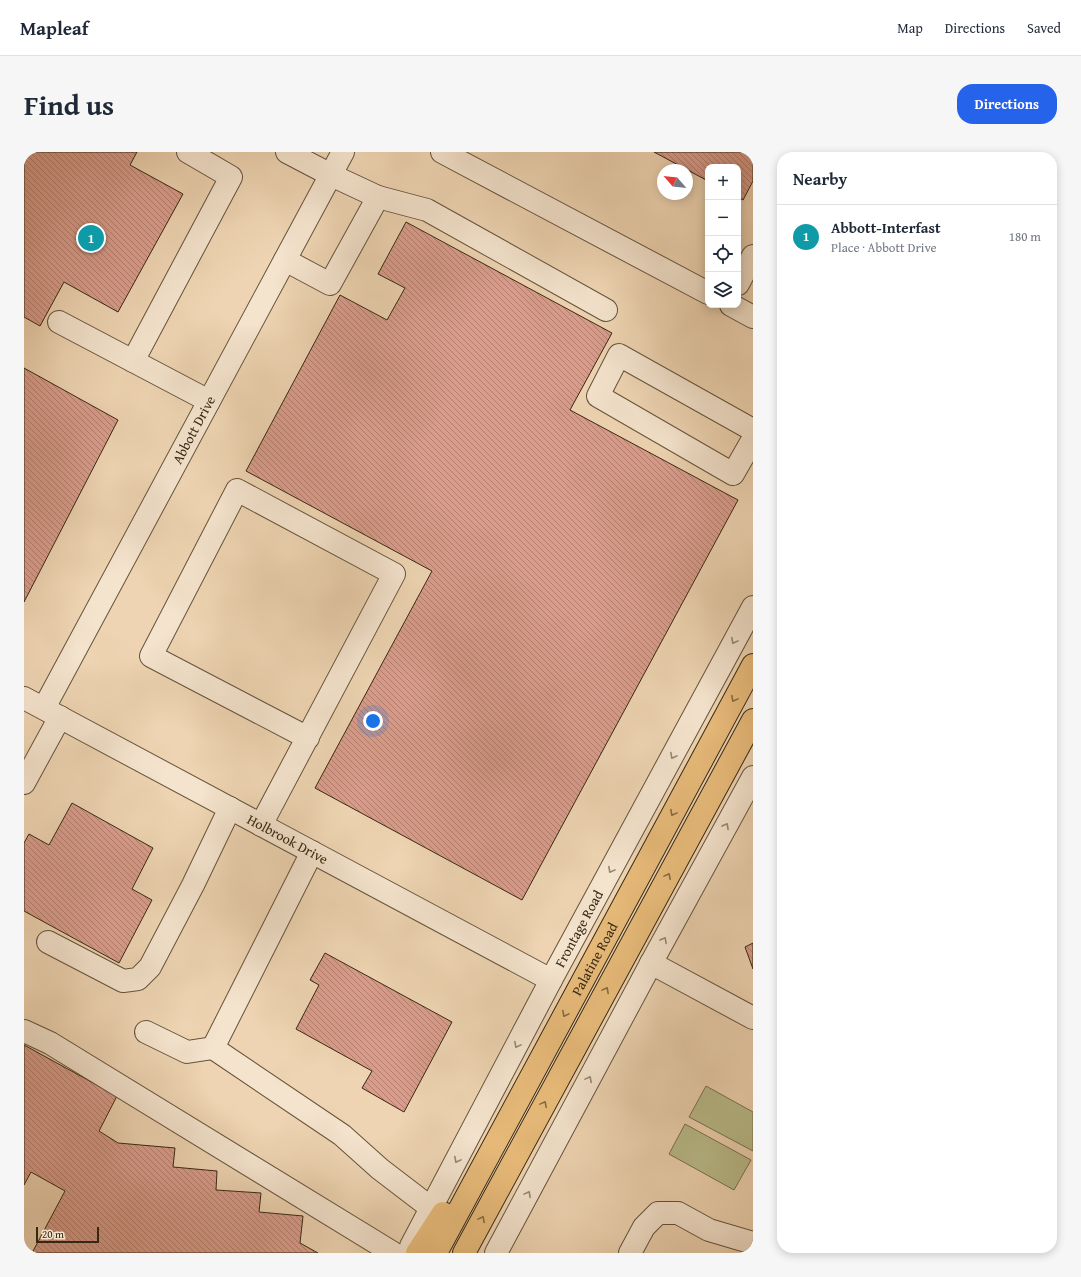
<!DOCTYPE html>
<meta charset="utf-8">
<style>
body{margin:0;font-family:"Gentium Book Plus",serif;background:#f6f6f7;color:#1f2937}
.controls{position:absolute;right:12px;top:12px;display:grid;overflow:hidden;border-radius:8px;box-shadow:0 2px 10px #0003}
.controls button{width:36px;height:36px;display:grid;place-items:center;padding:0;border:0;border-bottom:1px solid #e0e1e3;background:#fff;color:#1f2937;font:20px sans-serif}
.compass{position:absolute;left:633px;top:12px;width:36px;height:36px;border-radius:50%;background:#fff;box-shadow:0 2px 10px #0003;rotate:298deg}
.scale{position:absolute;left:12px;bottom:10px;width:63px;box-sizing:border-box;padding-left:4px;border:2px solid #372813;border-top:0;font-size:11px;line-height:14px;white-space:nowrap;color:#372813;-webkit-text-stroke:3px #f4e3cd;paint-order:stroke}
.you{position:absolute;left:349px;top:569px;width:14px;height:14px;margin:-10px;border:3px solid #fff;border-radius:50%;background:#1a73e8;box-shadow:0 0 0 6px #1a73e833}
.badge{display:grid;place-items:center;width:26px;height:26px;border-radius:50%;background:#2563eb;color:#fff;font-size:13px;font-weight:700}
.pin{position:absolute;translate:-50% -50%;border:2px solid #fff;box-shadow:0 1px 4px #0006}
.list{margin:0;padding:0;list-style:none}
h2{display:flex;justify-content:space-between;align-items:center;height:52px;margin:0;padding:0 16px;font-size:17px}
h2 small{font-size:13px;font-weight:400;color:#747a83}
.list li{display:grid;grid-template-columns:26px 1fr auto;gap:12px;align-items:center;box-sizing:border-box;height:64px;padding:0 16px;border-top:1px solid #e0e1e3}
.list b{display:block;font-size:15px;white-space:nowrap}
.list p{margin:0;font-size:13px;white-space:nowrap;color:#747a83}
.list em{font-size:13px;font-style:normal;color:#747a83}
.icon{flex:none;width:22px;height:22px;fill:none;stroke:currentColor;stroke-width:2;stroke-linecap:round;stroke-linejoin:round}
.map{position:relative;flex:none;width:729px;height:1101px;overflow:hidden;border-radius:16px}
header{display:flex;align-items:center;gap:24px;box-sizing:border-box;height:56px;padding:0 20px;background:#fff;border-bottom:1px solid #e0e1e3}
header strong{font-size:19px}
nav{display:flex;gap:22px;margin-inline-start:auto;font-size:14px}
.intro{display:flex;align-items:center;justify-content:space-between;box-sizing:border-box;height:96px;padding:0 24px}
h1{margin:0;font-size:28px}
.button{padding:10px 18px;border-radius:16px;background:#2563eb;color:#fff;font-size:14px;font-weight:700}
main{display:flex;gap:24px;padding:0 24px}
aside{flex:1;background:#fff;border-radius:16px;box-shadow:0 2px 10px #0003}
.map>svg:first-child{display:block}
.park{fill:#babc8b;stroke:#78724f}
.building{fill:url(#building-back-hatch);stroke:#372813}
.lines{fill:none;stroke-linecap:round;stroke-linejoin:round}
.minor-casing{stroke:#65533b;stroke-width:24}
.highway-casing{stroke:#372813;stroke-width:24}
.minor{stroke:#f4e3cd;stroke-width:22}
.highway{stroke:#e7ba79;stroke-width:22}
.oneway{stroke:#968670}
.oneway2{stroke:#866a41}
.labels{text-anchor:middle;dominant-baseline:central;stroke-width:4;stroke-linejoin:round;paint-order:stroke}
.street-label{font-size:14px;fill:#372813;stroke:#f4e3cd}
</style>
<header>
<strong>Mapleaf</strong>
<nav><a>Map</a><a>Directions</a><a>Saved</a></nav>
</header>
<div class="intro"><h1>Find us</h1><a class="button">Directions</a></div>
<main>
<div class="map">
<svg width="729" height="1101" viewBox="0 0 729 1101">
<defs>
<pattern id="building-back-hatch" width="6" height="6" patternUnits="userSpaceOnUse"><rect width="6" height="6" fill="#da9c8b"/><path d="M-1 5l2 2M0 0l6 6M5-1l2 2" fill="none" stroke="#b27f70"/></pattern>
</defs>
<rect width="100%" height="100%" fill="#eed4b2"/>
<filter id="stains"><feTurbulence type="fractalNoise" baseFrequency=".005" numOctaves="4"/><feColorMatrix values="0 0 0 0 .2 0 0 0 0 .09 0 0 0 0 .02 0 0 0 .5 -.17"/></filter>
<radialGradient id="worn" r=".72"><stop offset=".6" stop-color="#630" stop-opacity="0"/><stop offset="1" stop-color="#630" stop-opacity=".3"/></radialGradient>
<path class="park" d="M682 934 729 960V999L665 965Z
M661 972 727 1008 710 1038 645 1002Z"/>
<path class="building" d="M0 0H113L106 13 159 42 94 160 40 130 16 174 0 165Z
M630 0H729V29L719 48 714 45V15H684V29Z
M382 70 588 181 546 258 714 348 498 748 291 636 408 419 222 319 316 143 363 168 381 136 354 122Z
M0 216 94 268 0 450Z
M48 651 129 696 108 737 128 748 95 811 0 759V691L5 682 25 693Z
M729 791V817L721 795Z
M301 801 428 870 380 960 338 936 348 919 272 877 295 833 286 828Z
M0 893 93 944 75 979 94 991 151 996 149 1015 193 1019 192 1038 237 1041 235 1060 279 1064 276 1091 294 1101H8L41 1039 7 1020 0 1033Z"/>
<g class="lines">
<g class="minor-casing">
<g id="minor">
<path d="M418 0 684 141"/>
<path d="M354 45 403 58 582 158"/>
<path d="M261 108 306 132 354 45 307 23 263 0"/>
<path d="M714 132 729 104"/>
<path d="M707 153 729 165"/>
<path d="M35 170 185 249"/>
<path d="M109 209 207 25 164 0"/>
<path d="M729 278 595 203 574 244 709 322 729 287"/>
<path id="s1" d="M0 546 527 828"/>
<path id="s2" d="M20 556 319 0"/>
<path d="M0 631 36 565"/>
<path d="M237 673 370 422 213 338 127 504 284 586"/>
<path d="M288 700 189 896 318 983 356 1017 407 1056"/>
<path d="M24 790 99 829 114 827 126 815 169 733 206 656"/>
<path d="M627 811 729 866"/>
<path d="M0 879 26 891 369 1101"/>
<path d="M122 880 163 900 189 896"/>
<path id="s3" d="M387 1094 527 828 729 455"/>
<path d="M472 1101 631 804 729 625"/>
<path d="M606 1101 620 1075 634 1061H654L685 1078 729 1091"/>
</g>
</g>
<g class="highway-casing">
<g id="highway">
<path d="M393 1101 419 1061"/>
<path id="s4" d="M412 1101 729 513"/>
<path d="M440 1101 729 568"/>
</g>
</g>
<use href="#minor" class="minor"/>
<use href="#highway" class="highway"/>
</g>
<defs><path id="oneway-chevron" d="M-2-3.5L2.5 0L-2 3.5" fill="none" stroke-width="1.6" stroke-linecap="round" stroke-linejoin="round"/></defs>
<g class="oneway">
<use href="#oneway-chevron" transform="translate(710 489) rotate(118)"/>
<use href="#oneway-chevron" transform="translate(649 604) rotate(118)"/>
<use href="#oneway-chevron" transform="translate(702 674) rotate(-61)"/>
<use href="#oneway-chevron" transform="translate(587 718) rotate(118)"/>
<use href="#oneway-chevron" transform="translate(640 788) rotate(-61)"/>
<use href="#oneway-chevron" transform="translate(493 893) rotate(118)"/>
<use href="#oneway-chevron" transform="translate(565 927) rotate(-62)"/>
<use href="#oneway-chevron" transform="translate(433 1008) rotate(118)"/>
<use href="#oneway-chevron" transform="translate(504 1042) rotate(-62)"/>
</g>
<g class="oneway2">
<use href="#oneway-chevron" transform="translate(710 547) rotate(118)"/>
<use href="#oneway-chevron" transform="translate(649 661) rotate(118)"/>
<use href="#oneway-chevron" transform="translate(644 724) rotate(-62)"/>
<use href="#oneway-chevron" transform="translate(582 838) rotate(-62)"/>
<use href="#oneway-chevron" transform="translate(541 862) rotate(118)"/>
<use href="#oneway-chevron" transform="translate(520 952) rotate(-62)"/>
<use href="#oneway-chevron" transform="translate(458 1067) rotate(-62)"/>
</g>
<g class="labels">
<g class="street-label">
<text stroke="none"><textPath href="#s2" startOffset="316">Abbott Drive</textPath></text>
<text stroke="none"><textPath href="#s1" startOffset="299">Holbrook Drive</textPath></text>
<text stroke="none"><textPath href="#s3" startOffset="359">Frontage Road</textPath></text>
<text stroke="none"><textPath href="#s4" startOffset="334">Palatine Road</textPath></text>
</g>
</g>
<rect width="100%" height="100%" filter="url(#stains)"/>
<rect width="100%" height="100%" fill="url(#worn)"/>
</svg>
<div class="controls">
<button>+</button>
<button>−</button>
<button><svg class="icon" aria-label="locate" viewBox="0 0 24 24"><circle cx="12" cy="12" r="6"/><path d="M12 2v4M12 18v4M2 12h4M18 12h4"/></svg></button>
<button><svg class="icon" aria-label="layers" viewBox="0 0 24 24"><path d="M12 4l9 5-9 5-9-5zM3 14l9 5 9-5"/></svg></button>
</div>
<svg class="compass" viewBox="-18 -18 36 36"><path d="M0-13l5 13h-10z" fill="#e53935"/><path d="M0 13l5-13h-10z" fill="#747a83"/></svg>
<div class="scale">20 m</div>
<div class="you"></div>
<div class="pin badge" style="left:67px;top:86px;background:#0f9aa8">1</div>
</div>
<aside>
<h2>Nearby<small></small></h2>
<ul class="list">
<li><span class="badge" style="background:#0f9aa8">1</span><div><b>Abbott-Interfast</b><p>Place · Abbott Drive</p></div><em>180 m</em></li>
</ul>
</aside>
</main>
